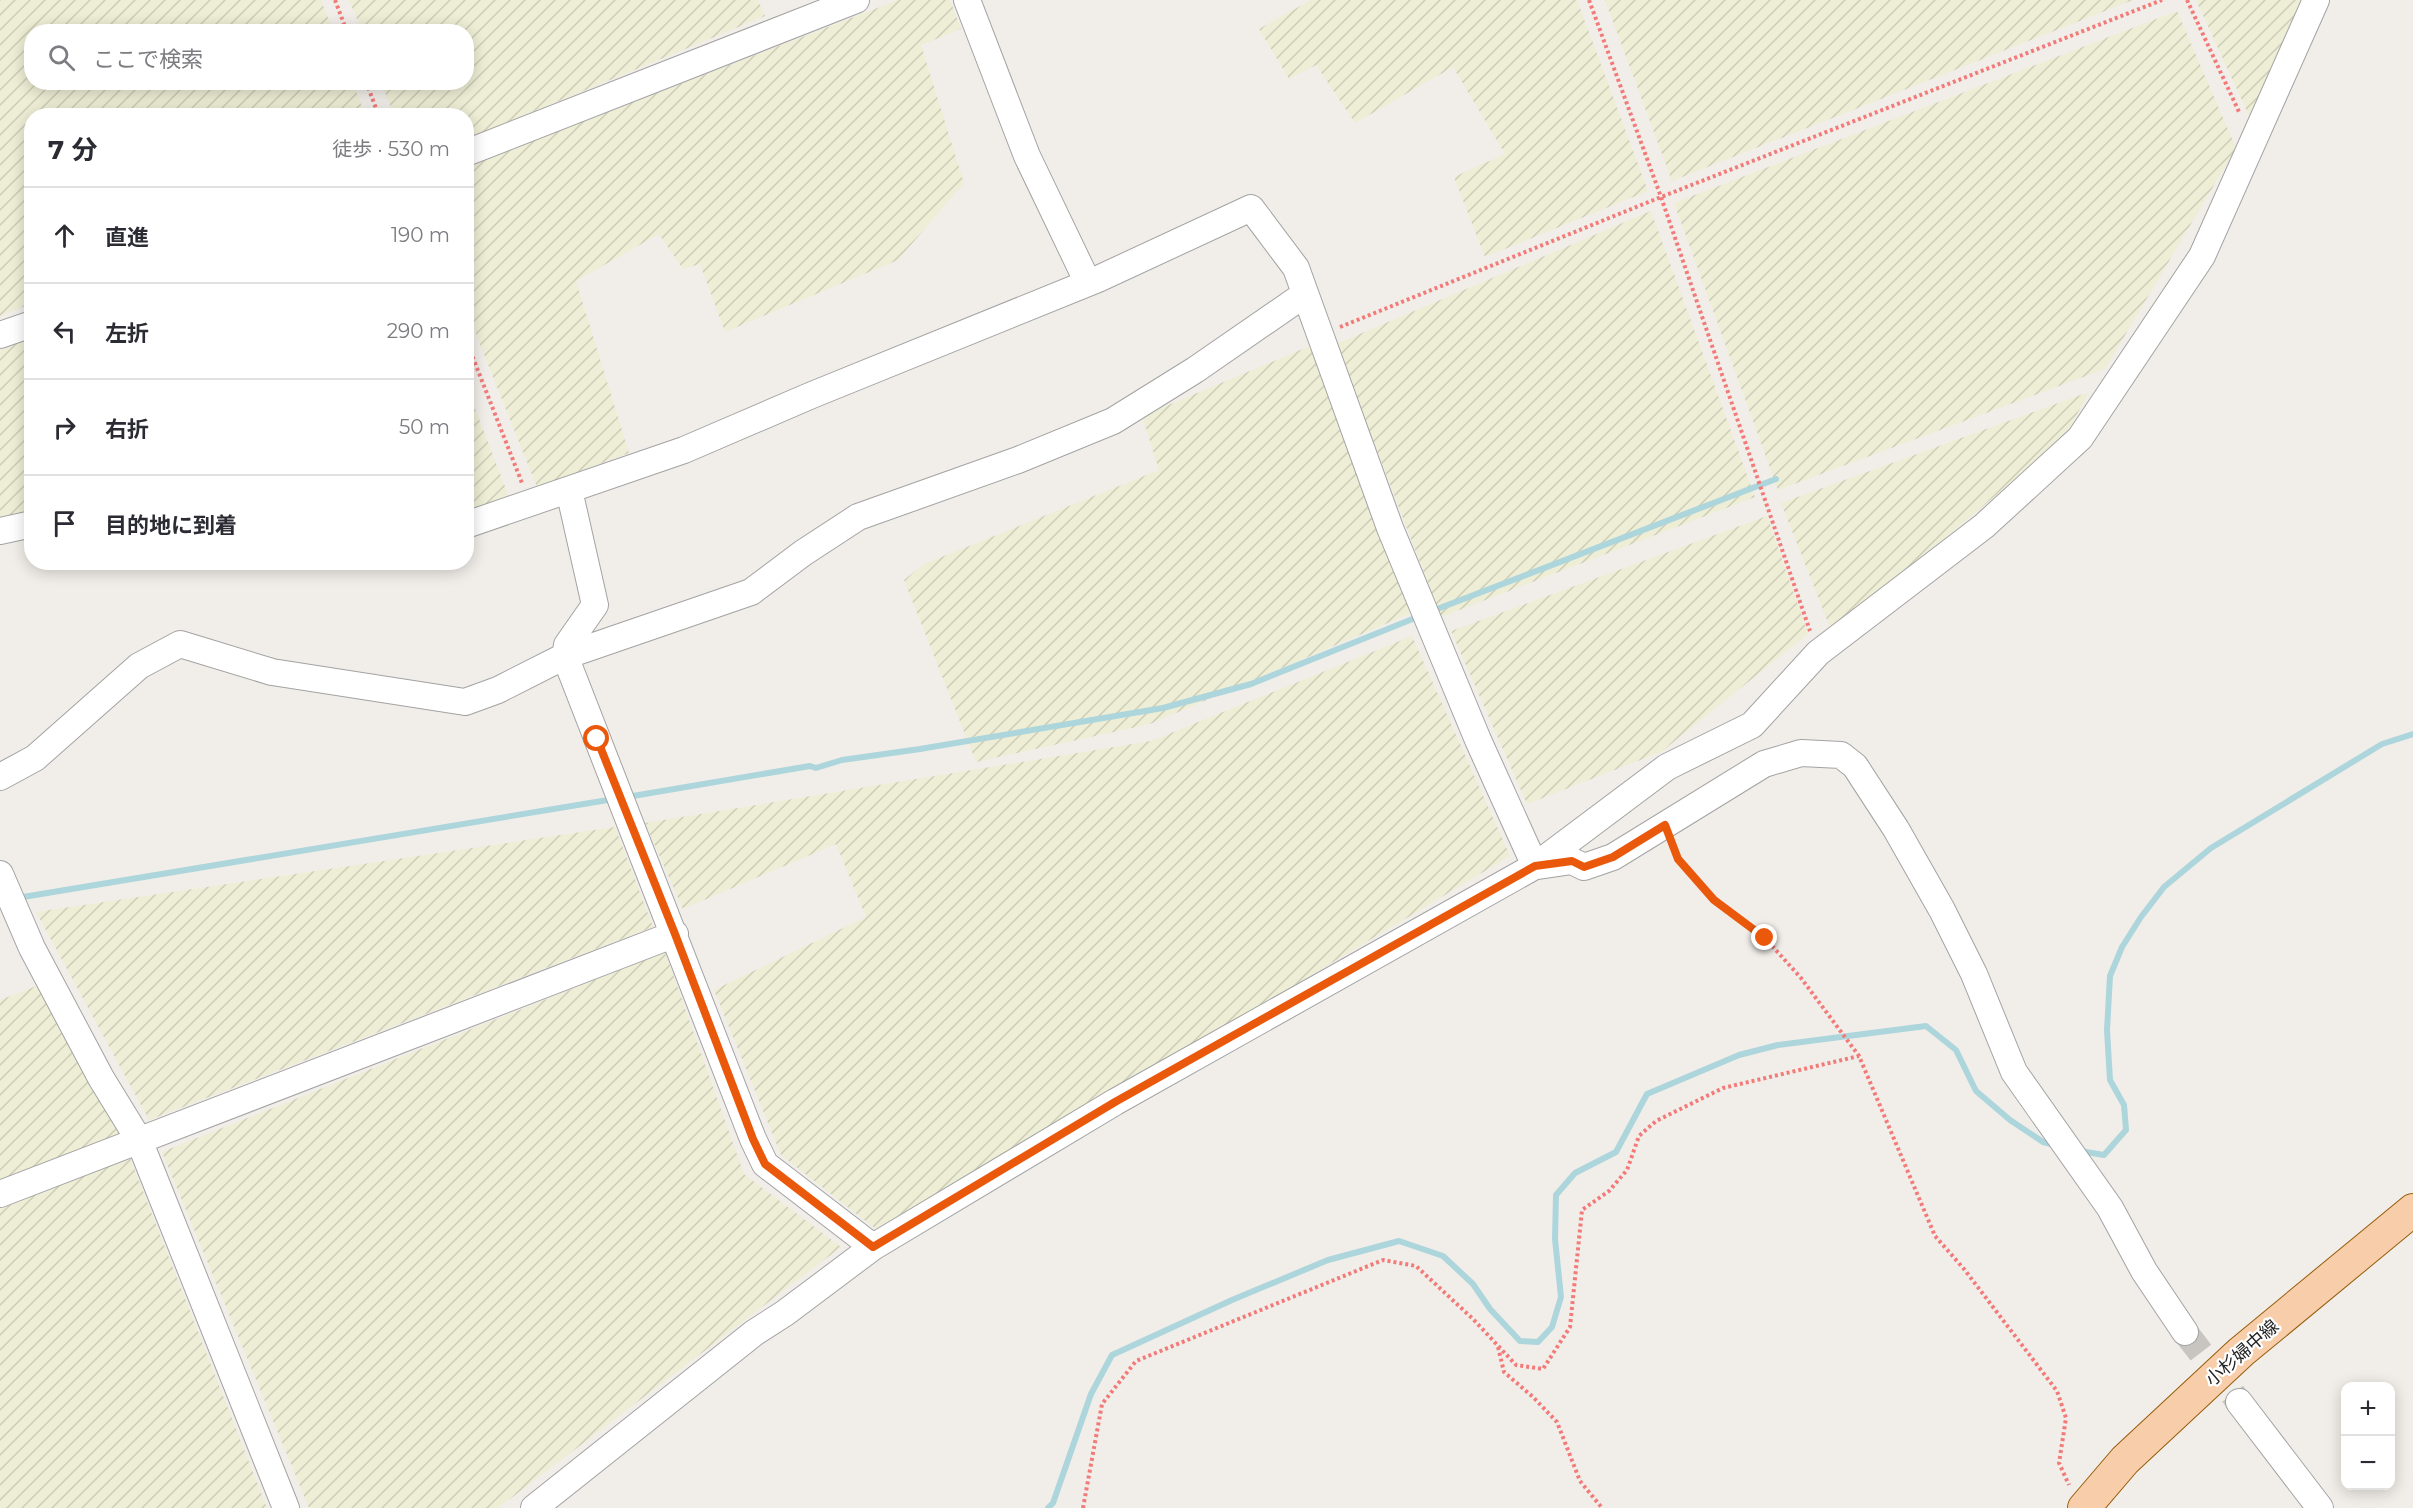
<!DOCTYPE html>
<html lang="ja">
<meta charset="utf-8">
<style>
body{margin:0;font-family:Montserrat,"Noto Sans JP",sans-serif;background:#f7f7f7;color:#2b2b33}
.controls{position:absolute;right:18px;bottom:18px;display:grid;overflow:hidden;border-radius:12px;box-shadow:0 3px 15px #0003}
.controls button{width:54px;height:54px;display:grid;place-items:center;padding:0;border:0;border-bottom:2px solid #e1e1e2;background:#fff;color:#2b2b33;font:30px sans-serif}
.stop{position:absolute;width:18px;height:18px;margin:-14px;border:4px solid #ea580c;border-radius:50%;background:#fff}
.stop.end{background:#ea580c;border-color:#fff;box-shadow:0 2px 6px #0008}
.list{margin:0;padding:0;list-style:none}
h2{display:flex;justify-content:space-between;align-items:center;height:78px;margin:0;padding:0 24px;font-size:26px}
h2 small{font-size:20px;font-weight:400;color:#7c7c81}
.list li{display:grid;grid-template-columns:39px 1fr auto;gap:18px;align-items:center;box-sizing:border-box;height:96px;padding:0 24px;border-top:2px solid #e1e1e2}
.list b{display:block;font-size:22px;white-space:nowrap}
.list em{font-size:20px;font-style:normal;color:#7c7c81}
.icon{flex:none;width:33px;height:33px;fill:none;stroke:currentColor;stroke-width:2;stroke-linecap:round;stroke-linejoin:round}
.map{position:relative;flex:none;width:2413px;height:1508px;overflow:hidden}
.search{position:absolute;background:#fff;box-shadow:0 3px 15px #0003;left:24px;top:24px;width:450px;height:66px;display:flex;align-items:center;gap:15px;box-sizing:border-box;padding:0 21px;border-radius:24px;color:#7c7c81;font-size:22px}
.panel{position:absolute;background:#fff;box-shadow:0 3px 15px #0003;left:24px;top:108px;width:450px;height:462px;border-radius:24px}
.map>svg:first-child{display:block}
.farmland{fill:url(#farmland-furrows)}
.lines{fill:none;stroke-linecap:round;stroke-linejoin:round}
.stream{stroke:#add5dc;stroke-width:6}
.minor-tunnel{stroke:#c8c5c1;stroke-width:26;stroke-dasharray:26 13;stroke-linecap:butt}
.minor-casing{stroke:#a3a3a3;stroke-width:28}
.major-casing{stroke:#965b0a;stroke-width:34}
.path{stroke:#f27b7a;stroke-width:4;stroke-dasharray:3 3;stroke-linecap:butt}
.minor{stroke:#fff;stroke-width:26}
.major{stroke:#f7cea9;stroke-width:32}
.route{stroke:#ea580c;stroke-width:8}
.labels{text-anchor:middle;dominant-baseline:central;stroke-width:4.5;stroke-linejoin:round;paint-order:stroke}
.street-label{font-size:18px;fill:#222;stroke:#fff}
</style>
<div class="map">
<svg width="2413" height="1508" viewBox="0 0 2413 1508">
<defs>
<pattern id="farmland-furrows" width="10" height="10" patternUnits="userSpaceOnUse" patternTransform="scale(1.5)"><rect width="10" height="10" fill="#eeeed6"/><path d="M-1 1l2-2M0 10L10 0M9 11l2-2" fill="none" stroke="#ccccb7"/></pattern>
</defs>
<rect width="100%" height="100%" fill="#f1eee9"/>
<path class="farmland" d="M0 0H321L333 31 32 32V82L353 83 365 115 32 116 31 304 0 316Z
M349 0H758L765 16 467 139 466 116 394 115 381 83 466 82V32L362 31Z
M898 0H950L961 29 921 45 964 183 898 260 725 332 700 264 683 269 659 234 576 281 629 453 537 487 467 312 466 167Z
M1311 0H1577L1648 191 1485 257 1454 177 1505 154 1453 67 1355 123 1316 65 1289 79 1259 29Z
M1605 0H2133L1672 181Z
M2196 0H2306L2251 120Z
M2177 11 2236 148 2105 369 1778 490 1674 203Z
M1651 211 1755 497 1441 617 1336 344Z
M31 338V513L0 519V350Z
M1310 346 1423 608 1150 724 976 762 904 580 924 564 1159 470 1142 416Z
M466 385 509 497 467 510H466Z
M2089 392 2067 433 1973 515 1831 630 1781 503Z
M1767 516 1808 634 1661 752 1527 804 1451 631Z
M1412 636 1510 856 1198 1043 876 1229 781 1155 714 990 866 917 836 844 683 909 645 823 1151 741Z
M615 827 653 927 149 1120 36 912Z
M665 952 744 1174 841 1247 498 1508H309L162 1152Z
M39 985 121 1133 0 1180V1000Z
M130 1158 267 1508H0V1207Z"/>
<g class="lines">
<path class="stream" d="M1432 611 1776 479
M627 797 810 766 816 768 842 760 920 749 1163 708 1251 684 1420 616
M17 898 614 799
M2080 1151 2104 1155 2126 1130 2124 1105 2110 1080 2107 1030 2110 976 2122 947 2141 917 2164 887 2211 848 2382 744 2413 734
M1048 1508 1053 1503 1091 1394 1112 1355 1232 1300 1328 1260 1399 1241 1443 1256 1473 1284 1490 1309 1520 1341 1538 1342 1552 1327 1561 1297 1555 1239 1556 1195 1575 1173 1616 1152 1647 1094 1739 1055 1778 1045 1926 1026 1956 1050 1976 1091 2010 1120 2043 1142 2055 1145"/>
<path class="minor-tunnel" d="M2185 1332 2239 1402"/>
<g class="minor-casing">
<path id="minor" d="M967 0 1027 156 1088 283
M466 153 856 0
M0 335 32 324
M569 490 595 605 567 645 565 656 753 1139 765 1164 873 1247
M466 525 684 450 812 395 1098 279 1251 208 1296 268 1390 528 1478 740 1535 866
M0 531 32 524
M0 777 35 758 139 666 180 644 272 672 465 702 498 690 565 656 751 592 803 553 858 517 1018 460 1113 421 1195 370 1305 294
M1538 866 1572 861 1584 867 1613 857 1764 764 1801 753 1841 755 1855 766 1896 829 1942 910 1974 974 2014 1072 2110 1208 2144 1271 2185 1332
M0 874 32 948 101 1078 139 1140 286 1508
M0 1194 675 934
M2239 1402 2320 1508
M534 1508 754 1333 785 1313 873 1247 1115 1102 1535 866 1667 767 1752 725 1818 653 1984 526 2080 438 2202 256 2316 0"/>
</g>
<g class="major-casing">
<path id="major" d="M2084 1508 2125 1460 2241 1352 2413 1210"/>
</g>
<path class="path" d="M335 0 347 32
M1589 0 1661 197 1810 631
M2187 0 2240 114
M366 82 379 116
M1340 327 1661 197 2162 0
M466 340 522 483
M1672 845 1678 859 1714 900 1765 938 1801 978 1859 1056 1935 1236 1964 1269 2057 1391 2066 1418 2059 1463 2069 1485
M1498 1347 1504 1372 1533 1397 1557 1422 1580 1481 1602 1508
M1083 1508 1102 1404 1136 1361 1383 1260 1416 1266 1473 1319 1516 1365 1543 1369 1570 1327 1582 1210 1609 1191 1627 1170 1639 1136 1656 1121 1723 1088 1859 1056"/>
<use href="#minor" class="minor"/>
<use href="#major" class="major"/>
</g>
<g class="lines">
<path class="route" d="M597 739 675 934 753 1139 765 1164 873 1247 1115 1102 1535 866 1572 861 1584 867 1613 857 1665 825 1678 859 1714 900 1765 938"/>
</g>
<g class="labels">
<g class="street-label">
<text transform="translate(2242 1353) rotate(-41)">小杉婦中線</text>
</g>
</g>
</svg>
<div class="controls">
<button>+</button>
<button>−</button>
</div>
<div class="stop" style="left:597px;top:739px"></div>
<div class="stop end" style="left:1765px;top:938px"></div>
<div class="search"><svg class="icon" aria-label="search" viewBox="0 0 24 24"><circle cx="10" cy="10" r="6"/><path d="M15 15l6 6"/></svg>ここで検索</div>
<section class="panel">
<h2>7 分<small>徒歩 · 530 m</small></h2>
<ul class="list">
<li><svg class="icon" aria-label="ahead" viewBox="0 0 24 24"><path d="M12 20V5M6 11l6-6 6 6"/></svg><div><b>直進</b></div><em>190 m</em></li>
<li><svg class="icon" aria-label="left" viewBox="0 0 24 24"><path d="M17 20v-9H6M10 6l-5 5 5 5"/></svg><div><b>左折</b></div><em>290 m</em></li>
<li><svg class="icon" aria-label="right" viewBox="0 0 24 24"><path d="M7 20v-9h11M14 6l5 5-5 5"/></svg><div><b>右折</b></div><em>50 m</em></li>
<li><svg class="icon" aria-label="arrive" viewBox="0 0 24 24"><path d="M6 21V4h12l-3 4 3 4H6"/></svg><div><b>目的地に到着</b></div></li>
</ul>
</section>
</div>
